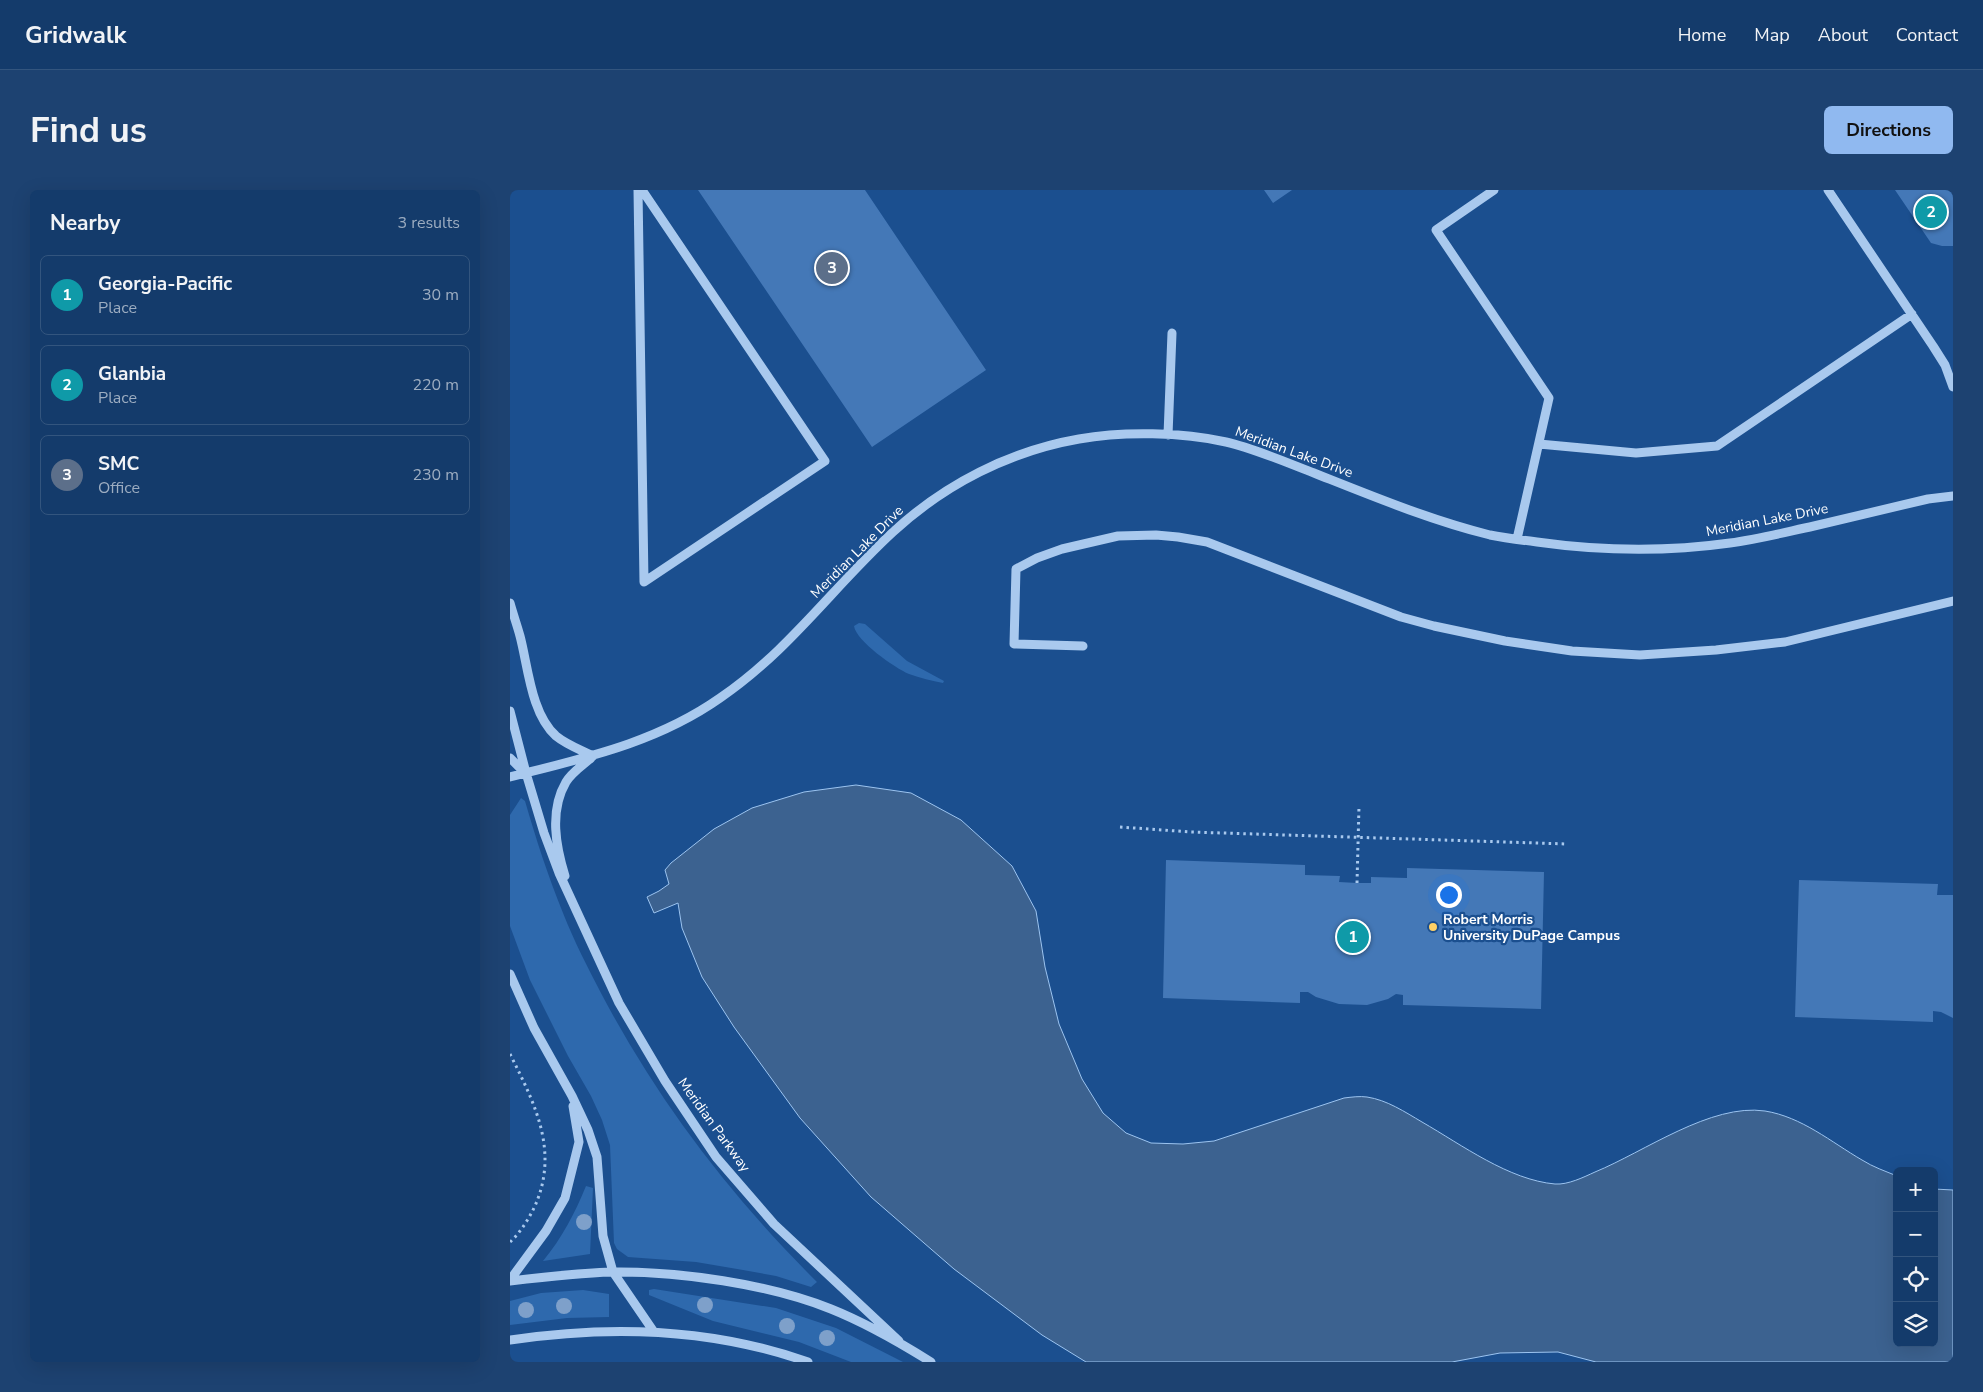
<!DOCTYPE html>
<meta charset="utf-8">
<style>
body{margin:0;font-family:"Nunito Sans",sans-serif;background:#1d4271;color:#f1f3f6}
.controls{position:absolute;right:15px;bottom:15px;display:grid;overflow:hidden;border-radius:8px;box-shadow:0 5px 20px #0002}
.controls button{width:45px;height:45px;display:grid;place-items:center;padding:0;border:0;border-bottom:1px solid #33557e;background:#143b6b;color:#f1f3f6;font:25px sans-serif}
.you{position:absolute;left:938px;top:704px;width:18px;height:18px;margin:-12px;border:4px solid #fff;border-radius:50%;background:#1a73e8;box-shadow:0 0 0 8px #1a73e833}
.badge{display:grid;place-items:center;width:32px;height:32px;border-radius:50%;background:#90b9f0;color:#fff;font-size:16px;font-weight:700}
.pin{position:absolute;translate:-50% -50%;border:2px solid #fff;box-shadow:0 1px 5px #0006}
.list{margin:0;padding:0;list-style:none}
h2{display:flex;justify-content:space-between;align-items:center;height:65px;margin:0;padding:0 20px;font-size:21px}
h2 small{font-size:16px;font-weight:400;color:#9dadc1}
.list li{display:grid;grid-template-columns:32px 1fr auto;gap:15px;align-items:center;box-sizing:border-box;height:80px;margin:0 10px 10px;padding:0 10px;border:1px solid #33557e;border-radius:8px}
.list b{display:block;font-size:19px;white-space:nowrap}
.list p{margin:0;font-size:16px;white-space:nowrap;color:#9dadc1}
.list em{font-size:16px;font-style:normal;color:#9dadc1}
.icon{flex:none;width:28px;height:28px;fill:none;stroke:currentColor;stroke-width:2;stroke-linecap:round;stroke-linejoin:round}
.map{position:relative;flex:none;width:1443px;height:1172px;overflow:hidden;border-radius:8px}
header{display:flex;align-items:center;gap:30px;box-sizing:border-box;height:70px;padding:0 25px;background:#143b6b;border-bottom:1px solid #33557e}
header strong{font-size:24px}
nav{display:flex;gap:28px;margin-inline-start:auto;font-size:18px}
.intro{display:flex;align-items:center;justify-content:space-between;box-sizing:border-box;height:120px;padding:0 30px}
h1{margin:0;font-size:35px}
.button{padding:12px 22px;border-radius:8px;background:#90b9f0;color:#111;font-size:18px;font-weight:700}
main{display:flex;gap:30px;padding:0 30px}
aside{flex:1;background:#143b6b;border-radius:8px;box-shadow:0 5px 20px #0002}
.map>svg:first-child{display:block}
.green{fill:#2e69ad}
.water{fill:#3c6290;stroke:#9cc4f0}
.building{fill:#4478b7}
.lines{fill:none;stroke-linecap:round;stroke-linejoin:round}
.path{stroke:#a9c9ee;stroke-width:3;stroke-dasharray:2.5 4;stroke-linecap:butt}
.minor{stroke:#a9c9ee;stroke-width:9}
.tree{fill:#7ea0ca}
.poi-dot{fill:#ffd166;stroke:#1b4f8f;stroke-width:2}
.labels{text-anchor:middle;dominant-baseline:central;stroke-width:4.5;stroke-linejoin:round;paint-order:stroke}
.street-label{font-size:14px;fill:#fff;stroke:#1b4f8f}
.poi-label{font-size:14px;font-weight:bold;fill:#fff;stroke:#1b4f8f;text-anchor:start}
</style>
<header>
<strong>Gridwalk</strong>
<nav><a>Home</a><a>Map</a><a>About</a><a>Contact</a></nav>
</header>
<div class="intro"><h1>Find us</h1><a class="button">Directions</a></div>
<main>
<aside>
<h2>Nearby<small>3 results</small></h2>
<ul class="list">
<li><span class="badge" style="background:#0f9aa8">1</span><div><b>Georgia-Pacific</b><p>Place</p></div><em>30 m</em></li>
<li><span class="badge" style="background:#0f9aa8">2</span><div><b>Glanbia</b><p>Place</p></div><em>220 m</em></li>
<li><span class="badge" style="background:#5c6f8a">3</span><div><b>SMC</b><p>Office</p></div><em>230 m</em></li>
</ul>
</aside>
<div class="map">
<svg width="1443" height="1172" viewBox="0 0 1443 1172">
<rect width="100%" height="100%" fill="#1b4f8f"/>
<path class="green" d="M349 433 355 434 397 471 434 491 433 493C422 491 410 488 399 484 385 478 346 451 344 436Z
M11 608 15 611C26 649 38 686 53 723 64 751 78 778 92 805 148 911 221 1007 307 1092L301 1097 266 1086 233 1080 186 1072 118 1067 107 1059 104 1053 100 955 92 930 81 906 58 866 20 790 0 736V625Z
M76 996 83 998 80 1064 33 1071C52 1048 65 1023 76 996Z
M144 1099 266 1118 326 1138 393 1172H341L289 1152 203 1131 139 1105V1100Z
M73 1100 99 1104V1127L57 1128 0 1135V1111L31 1103Z"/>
<path class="water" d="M346 595 401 603 451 630 502 676 526 721 535 777 549 834 572 889 593 923 616 943 641 953 673 954 704 951 834 908C842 907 850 906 857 907 877 910 895 922 912 932 952 955 999 990 1045 994 1058 995 1074 987 1085 982 1134 962 1201 913 1255 921 1292 927 1321 952 1352 970 1363 977 1375 981 1387 986V1153H1424V999L1443 1000V1172H1086L1048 1162 990 1163 942 1172H576L532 1145 444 1079 361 1007 290 928 224 837 192 787 172 738 168 713 144 723 137 707 149 701 159 694 155 680 161 673 204 639 242 618 294 602Z"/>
<path class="building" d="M188 0H355L476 180 362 257Z
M754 0H782L763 13Z
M1385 0H1443V56H1432L1421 53Z
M656 670 795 675V685L830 686 829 692 847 693H861V687L897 688V678L1034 682 1031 819 893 815V805L886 804 878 809 857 815 829 814 806 807 798 802H790V813L653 808Z
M1289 690 1428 694 1427 705H1443V828L1431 822 1423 821V832L1285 827Z"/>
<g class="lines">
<path class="path" d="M610 637 681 642 1058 654
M847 693 849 616
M0 864C25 914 50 962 24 1018 18 1030 10 1043 0 1052"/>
<path class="minor" d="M128 0 134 392 315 271 132 0
M984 0 926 40 1039 208 1007 349
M1318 0 1423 156 1435 175 1443 197
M658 245 662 143
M1029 254 1126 263 1207 256 1402 124
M0 413C3 424 7 435 10 446 18 476 21 524 46 546 57 555 71 560 83 566
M573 456 504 454 506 379 527 368 552 359 608 346 646 345 668 347 697 352 891 427 924 436 995 451 1062 461 1130 465 1206 460 1275 452 1443 411
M0 521 16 583 34 643 49 683 109 813 155 891 206 967 264 1034 389 1151
M0 568 15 583
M0 587C74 568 146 553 210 508 279 461 323 397 383 342 435 294 500 261 569 249 613 241 672 242 716 252 743 258 778 273 804 283 862 306 920 330 980 345 995 348 1011 350 1027 352 1091 361 1156 362 1220 353 1249 349 1276 342 1304 336 1342 327 1380 318 1418 309L1443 306
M55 686C46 657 39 621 56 592 62 582 73 575 81 568
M0 784 24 838 62 906 78 940 87 967 93 1046 103 1082 144 1142
M0 1090 36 1041 55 1008 69 952 63 916
M0 1091C34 1087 68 1083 102 1082 168 1081 259 1094 321 1119 356 1133 389 1152 421 1172
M0 1150C100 1135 202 1138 298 1172"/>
</g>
<g class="tree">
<circle cx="74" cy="1032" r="8"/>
<circle cx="195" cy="1115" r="8"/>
<circle cx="54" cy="1116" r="8"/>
<circle cx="16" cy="1120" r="8"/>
<circle cx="277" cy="1136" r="8"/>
<circle cx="317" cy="1148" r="8"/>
</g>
<circle class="poi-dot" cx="923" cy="737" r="5"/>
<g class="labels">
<g class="street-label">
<text transform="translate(784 262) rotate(20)">Meridian Lake Drive</text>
<text transform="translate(1257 330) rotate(-11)">Meridian Lake Drive</text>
<text transform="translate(347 362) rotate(-45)">Meridian Lake Drive</text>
<text transform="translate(204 935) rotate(54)">Meridian Parkway</text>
</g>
<g class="poi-label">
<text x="933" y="729">Robert Morris<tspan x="933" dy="16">University DuPage Campus</tspan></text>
</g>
</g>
</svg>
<div class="controls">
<button>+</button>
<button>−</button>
<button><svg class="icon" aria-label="locate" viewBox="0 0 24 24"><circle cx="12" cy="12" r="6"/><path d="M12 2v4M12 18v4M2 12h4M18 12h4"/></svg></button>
<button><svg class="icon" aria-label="layers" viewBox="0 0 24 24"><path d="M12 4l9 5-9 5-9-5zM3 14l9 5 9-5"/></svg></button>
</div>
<div class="you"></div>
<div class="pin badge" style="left:843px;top:747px;background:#0f9aa8">1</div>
<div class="pin badge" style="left:1421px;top:22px;background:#0f9aa8">2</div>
<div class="pin badge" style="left:322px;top:78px;background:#5c6f8a">3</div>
</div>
</main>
